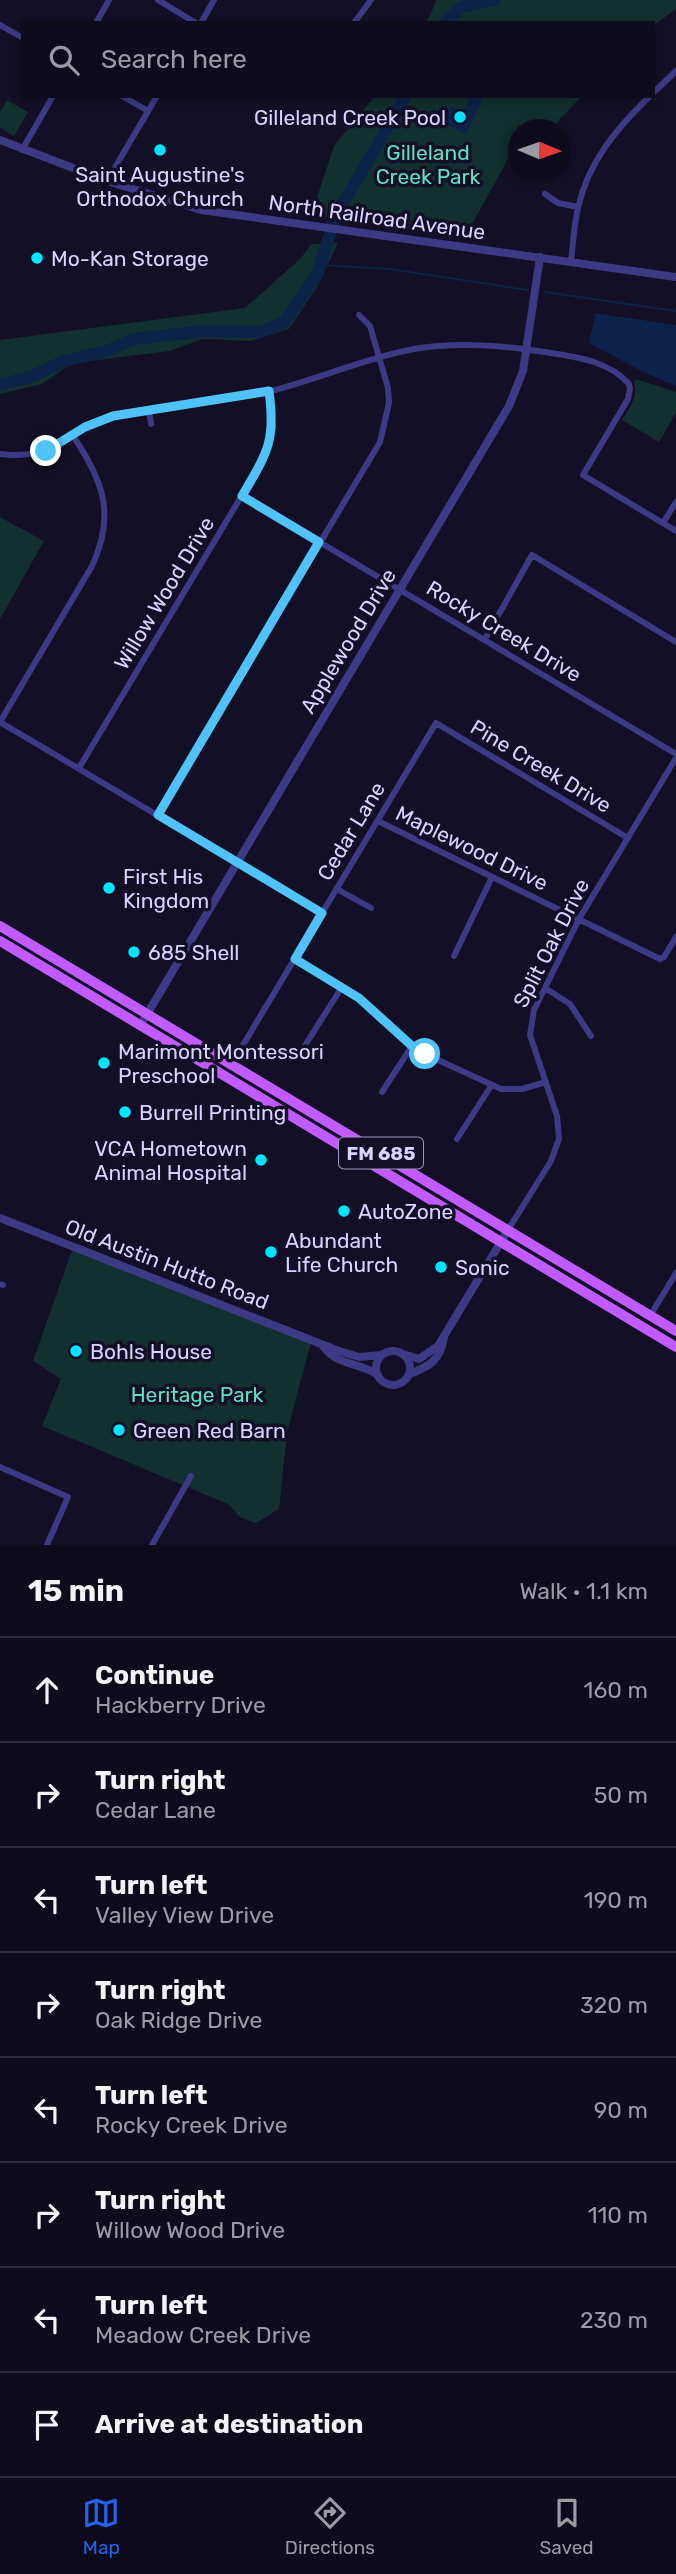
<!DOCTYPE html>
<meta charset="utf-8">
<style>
body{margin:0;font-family:Rubik,sans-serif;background:#171425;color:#f1f3f6}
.compass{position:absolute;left:508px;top:119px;width:63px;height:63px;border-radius:50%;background:#0e0b1c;box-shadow:0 4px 10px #0003;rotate:92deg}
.stop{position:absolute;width:21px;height:21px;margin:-16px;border:5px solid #4fc3f7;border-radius:50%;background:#fff}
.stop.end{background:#4fc3f7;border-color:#fff;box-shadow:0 2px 7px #0008}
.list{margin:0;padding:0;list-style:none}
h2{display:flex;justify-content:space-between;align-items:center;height:91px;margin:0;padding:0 28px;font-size:30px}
h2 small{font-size:23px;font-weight:400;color:#9b9ba3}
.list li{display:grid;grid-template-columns:46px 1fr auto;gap:21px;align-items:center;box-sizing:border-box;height:105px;padding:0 28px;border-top:2px solid #2e2b3b}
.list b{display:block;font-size:26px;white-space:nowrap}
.list p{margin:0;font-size:23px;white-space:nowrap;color:#9b9ba3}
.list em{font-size:23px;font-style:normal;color:#9b9ba3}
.icon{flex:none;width:38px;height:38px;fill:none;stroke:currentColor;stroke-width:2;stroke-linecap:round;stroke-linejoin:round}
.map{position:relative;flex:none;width:676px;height:1545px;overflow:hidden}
.search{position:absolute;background:#0e0b1c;box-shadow:0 4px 10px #0003;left:21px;right:21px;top:21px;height:77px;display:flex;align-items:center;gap:18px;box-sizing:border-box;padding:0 24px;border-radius:0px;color:#9b9ba3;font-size:26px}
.sheet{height:931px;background:#0e0b1c}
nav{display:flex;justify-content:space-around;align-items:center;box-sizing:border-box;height:98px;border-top:2px solid #2e2b3b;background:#0e0b1c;font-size:19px;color:#9b9ba3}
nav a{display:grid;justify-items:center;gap:4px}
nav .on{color:#2563eb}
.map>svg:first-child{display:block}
.green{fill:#12302f}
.water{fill:#0c2248}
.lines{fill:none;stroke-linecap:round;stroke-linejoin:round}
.stream{stroke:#0c2248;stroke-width:2}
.river{stroke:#0c2248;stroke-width:12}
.minor{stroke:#3d3a85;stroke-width:6}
.tertiary{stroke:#3d3a85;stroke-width:8}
.primary{stroke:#c25bff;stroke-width:10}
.route{stroke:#4fc3f7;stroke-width:9}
.poi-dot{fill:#00e5ff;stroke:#130f26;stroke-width:2.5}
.labels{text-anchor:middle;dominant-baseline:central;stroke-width:7;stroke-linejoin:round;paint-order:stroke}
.shield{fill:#130f26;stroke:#9e99be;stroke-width:2}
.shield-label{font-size:19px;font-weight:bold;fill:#d9d4ff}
.poi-label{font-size:21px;fill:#d9d4ff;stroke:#130f26;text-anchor:start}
.park-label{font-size:21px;fill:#5fe0c0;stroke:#130f26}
.street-label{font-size:21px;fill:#d9d4ff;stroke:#130f26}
</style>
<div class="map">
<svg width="676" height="1545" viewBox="0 0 676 1545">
<rect width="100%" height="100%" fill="#130f26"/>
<path class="green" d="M437 0H676V9L653 26V23H426Z
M375 96H582L559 120 554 129 518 130V141L465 237 311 215 334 146Z
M7 100 28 112 14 136 0 128V112Z
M338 243 317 287 289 329 250 341 203 339 170 351 72 363 42 384 0 394V340L245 308 301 258 311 244Z
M636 379 676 392V413L659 442 622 420C630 407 639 396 634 382Z
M0 517 44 541 0 619Z
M72 1250 311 1342 287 1433 279 1509 256 1523 241 1518 228 1504 42 1426 61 1379 33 1361Z"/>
<path class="water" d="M471 96 483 99 466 134 444 123 451 106 463 112Z
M595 313 676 325V386L643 372 589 343Z"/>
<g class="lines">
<path class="stream" d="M320 265 390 269 528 290
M545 292 676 311"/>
<path class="river" d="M445 23 461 7 494 0
M0 385 33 376 64 361 107 351 134 339 204 331 261 332 284 322 317 275 336 215 406 96"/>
<path class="minor" d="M158 0 196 23
M96 23 109 0
M201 23 214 0
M354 23 371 0
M0 25 23 38
M653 93 676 71
M122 96 148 111
M22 150 53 96
M107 181 157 96
M545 194 558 203 578 207
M571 262C573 244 574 225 578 208 588 162 617 128 650 96
M149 410 151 424
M73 436C103 480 116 515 92 566L0 722 322 913
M0 454C58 461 67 428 113 416 164 403 219 403 271 391 319 379 365 358 414 349 459 341 506 346 551 353 578 357 610 362 629 384L630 389 628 399 583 475 676 531
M242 496 676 754
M663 523 676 502
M485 639 532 555 676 642
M79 768 263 460 273 429 269 391
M158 815 380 442 389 403 388 388 370 326 359 315
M378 821 660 959 664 957 676 937
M337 889 371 908
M454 956 492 877
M295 959 359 998 412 1046 425 1054 501 1089H522L546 1082
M545 988 570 1004 591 1036
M304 1047 342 987
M231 1065 436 723 628 838
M382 1092 412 1046
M457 1139 491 1086
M508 1230 551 1161 559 1139 557 1116 530 1035 534 1010 579 919 676 758
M0 1284 3 1285
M650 1316 676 1273
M0 1467 68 1497 47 1545
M152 1545 191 1476"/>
<path class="tertiary" d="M0 140 107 181 201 210 676 277
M140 1026 509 406 523 371 540 257
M0 1218 339 1351 359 1357 382 1355
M323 1346C339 1367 357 1361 378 1375
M376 1368a17 17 0 1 1 34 0a17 17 0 1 1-34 0Z
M403 1354 419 1359 438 1346 508 1230
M409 1374C429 1367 441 1360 444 1337"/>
<path class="primary" d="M0 926 676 1331
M0 941 676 1347"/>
</g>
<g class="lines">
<path class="route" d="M46 451 85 427 113 416 269 391C276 442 267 453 242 496L319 542 158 815 322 913 295 959 359 998 412 1046 425 1054"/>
</g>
<g class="poi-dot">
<circle cx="460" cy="117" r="7"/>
<circle cx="160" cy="150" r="7"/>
<circle cx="37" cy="258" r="7"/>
<circle cx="109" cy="888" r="7"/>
<circle cx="134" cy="952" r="7"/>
<circle cx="104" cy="1063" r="7"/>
<circle cx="125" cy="1112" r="7"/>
<circle cx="261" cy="1160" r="7"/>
<circle cx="344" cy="1211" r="7"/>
<circle cx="271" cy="1252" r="7"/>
<circle cx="441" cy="1267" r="7"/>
<circle cx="76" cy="1351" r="7"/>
<circle cx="119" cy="1430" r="7"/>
</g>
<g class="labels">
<rect class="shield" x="339" y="1137.5" width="84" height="31" rx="5"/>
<g class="shield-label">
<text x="381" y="1153">FM 685</text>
</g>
<g class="poi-label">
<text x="446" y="117" text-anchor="end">Gilleland Creek Pool</text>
<text x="160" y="174" text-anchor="middle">Saint Augustine's<tspan x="160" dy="24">Orthodox Church</tspan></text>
<text x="51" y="258">Mo-Kan Storage</text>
<text x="123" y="876">First His<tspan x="123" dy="24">Kingdom</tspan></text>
<text x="148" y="952">685 Shell</text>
<text x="118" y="1051">Marimont Montessori<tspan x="118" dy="24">Preschool</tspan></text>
<text x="139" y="1112">Burrell Printing</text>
<text x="247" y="1148" text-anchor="end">VCA Hometown<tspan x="247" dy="24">Animal Hospital</tspan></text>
<text x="358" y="1211">AutoZone</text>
<text x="285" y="1240">Abundant<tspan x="285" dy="24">Life Church</tspan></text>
<text x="455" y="1267">Sonic</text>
<text x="90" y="1351">Bohls House</text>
<text x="133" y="1430">Green Red Barn</text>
</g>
<g class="park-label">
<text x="428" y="152">Gilleland<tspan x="428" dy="24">Creek Park</tspan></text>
<text x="197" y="1394">Heritage Park</text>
</g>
<g class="street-label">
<text transform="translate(377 217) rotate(8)">North Railroad Avenue</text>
<text transform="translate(164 593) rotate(-59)">Willow Wood Drive</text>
<text transform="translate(504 631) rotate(31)">Rocky Creek Drive</text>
<text transform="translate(348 641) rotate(-59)">Applewood Drive</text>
<text transform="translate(541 766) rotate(31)">Pine Creek Drive</text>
<text transform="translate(351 831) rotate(-59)">Cedar Lane</text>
<text transform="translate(472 848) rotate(26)">Maplewood Drive</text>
<text transform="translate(551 943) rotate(-63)">Split Oak Drive</text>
<text transform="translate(167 1264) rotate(21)">Old Austin Hutto Road</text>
</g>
</g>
</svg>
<svg class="compass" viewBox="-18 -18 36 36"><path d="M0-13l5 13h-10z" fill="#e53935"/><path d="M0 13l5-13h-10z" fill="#9b9ba3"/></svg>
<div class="stop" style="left:425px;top:1054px"></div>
<div class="stop end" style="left:46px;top:451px"></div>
<div class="search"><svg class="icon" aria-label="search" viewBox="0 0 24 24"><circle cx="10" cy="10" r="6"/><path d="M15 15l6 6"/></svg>Search here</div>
</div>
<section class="sheet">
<h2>15 min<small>Walk · 1.1 km</small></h2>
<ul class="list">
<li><svg class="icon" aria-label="ahead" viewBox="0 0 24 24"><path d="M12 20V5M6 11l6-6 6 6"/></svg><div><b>Continue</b><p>Hackberry Drive</p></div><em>160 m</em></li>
<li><svg class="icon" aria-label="right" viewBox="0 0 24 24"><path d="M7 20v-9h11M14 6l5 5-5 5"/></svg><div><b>Turn right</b><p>Cedar Lane</p></div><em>50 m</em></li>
<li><svg class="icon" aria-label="left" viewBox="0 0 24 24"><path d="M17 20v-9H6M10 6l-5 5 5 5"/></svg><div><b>Turn left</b><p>Valley View Drive</p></div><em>190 m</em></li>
<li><svg class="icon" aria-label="right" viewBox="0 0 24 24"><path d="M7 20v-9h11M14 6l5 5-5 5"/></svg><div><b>Turn right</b><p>Oak Ridge Drive</p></div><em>320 m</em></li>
<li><svg class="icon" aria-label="left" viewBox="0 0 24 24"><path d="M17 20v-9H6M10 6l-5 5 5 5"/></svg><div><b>Turn left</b><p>Rocky Creek Drive</p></div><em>90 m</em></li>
<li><svg class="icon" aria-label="right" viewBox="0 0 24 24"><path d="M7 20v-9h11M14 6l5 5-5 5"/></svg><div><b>Turn right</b><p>Willow Wood Drive</p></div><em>110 m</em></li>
<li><svg class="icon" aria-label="left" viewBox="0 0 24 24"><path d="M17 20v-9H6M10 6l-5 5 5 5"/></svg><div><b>Turn left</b><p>Meadow Creek Drive</p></div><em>230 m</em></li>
<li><svg class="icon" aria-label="arrive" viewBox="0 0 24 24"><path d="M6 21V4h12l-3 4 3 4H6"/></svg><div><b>Arrive at destination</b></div></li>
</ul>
</section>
<nav>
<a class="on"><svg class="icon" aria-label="map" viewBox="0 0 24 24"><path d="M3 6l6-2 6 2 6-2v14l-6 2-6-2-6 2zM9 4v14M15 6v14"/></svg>Map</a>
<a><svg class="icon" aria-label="directions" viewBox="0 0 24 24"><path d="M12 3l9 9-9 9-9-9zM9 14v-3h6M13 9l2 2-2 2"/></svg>Directions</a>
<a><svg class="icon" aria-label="saved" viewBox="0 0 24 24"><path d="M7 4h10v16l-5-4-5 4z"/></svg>Saved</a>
</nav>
